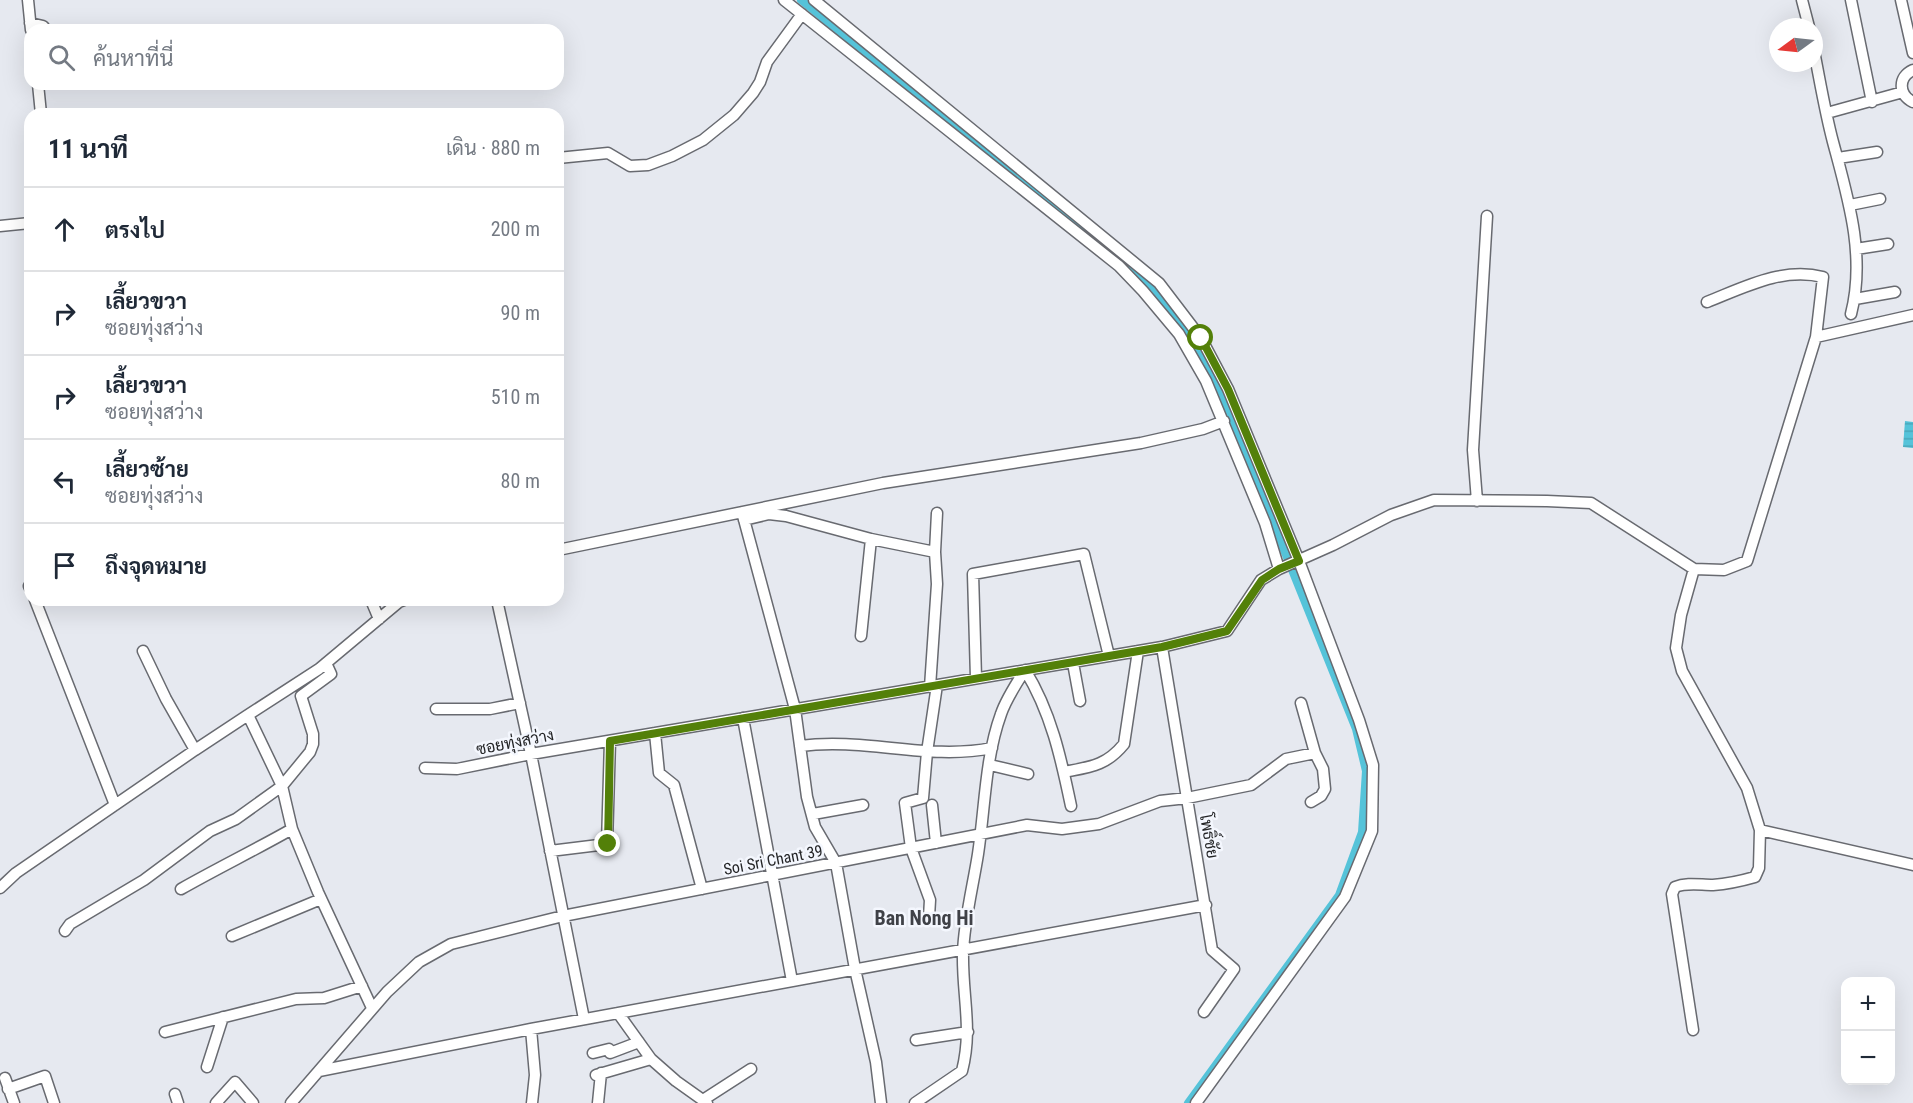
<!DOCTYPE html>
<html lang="th">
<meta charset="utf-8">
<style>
body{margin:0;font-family:"Roboto Condensed",Sarabun,sans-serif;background:#f2f2f3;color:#1f2937}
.controls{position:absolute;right:18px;bottom:18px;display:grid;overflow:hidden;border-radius:12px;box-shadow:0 6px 24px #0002}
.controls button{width:54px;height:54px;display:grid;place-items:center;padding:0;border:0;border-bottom:2px solid #e0e1e3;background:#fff;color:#1f2937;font:30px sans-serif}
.compass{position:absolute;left:1769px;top:18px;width:54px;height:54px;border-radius:50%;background:#fff;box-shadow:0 6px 24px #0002;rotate:255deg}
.stop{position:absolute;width:18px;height:18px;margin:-14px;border:4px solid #538009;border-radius:50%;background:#fff}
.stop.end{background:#538009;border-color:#fff;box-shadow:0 2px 6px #0008}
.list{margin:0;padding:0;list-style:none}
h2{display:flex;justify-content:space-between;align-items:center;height:78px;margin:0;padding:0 24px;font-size:26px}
h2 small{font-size:20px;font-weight:400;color:#747a83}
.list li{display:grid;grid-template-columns:39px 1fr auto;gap:18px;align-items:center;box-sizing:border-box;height:84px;padding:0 24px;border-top:2px solid #e0e1e3}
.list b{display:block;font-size:22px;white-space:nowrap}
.list p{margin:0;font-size:20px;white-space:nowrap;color:#747a83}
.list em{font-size:20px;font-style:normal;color:#747a83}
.icon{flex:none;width:33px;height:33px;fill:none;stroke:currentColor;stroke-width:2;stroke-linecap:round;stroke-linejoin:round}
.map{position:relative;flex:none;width:1913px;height:1103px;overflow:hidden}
.search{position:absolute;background:#fff;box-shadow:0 6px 24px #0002;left:24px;top:24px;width:540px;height:66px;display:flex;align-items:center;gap:15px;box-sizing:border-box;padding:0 21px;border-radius:18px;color:#747a83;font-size:22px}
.panel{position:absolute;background:#fff;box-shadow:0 6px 24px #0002;left:24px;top:108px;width:540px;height:498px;border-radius:18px}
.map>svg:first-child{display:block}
.water{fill:url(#water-rules)}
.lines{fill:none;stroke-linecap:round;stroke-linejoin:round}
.canal{stroke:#55c3d9;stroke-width:8}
.minor-casing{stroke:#686a70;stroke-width:13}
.minor{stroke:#fff;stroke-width:10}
.route{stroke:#538009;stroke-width:8}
.labels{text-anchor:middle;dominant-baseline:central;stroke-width:5;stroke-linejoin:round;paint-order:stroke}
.street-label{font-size:16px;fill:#242527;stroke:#f4f7fe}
.quarter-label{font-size:20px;font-weight:bold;fill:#3f4147;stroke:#f4f7fe}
</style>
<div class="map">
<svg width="1913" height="1103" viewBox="0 0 1913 1103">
<defs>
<pattern id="water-rules" width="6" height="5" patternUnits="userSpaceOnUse" patternTransform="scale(1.5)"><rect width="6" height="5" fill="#55c3d9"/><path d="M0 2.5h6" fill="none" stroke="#4aa7ba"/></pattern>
</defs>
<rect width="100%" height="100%" fill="#e6e9f0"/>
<path class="water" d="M1905 421 1913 422V448L1903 447Z"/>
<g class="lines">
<path class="canal" d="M801 0 1105 248
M1117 258 1154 288 1195 344 1222 396 1356 729 1366 771 1362 832 1339 895 1188 1103"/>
<g class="minor-casing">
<path id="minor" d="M28 0 31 30
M784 0 1119 266 1143 291 1179 334 1206 381 1265 523 1279 569
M814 0 1159 283 1201 338 1228 389 1299 561 1359 720 1373 765 1372 831 1345 897 1196 1103
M1802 0 1809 27
M1851 0 1872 102
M1901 0 1913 53
M30 23 43 26 46 30
M1814 51C1820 81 1825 112 1833 142 1848 198 1866 256 1851 314
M1913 70C1898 77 1898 94 1913 102
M38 84 41 114
M1827 113 1903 92
M558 158 608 153 630 166 648 165 672 156 703 140 734 115 753 93 760 82 767 62 802 14
M1838 158 1877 152
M1850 205 1880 199
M0 226 30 223
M1856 249 1888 244
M1855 299 1895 292
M1707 302C1745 287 1782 267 1823 277L1816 337
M1477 501 1473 450 1487 216
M742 512 795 709 807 797 815 827 836 863 855 969 876 1062 881 1103
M744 520 769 514 786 516 871 539 935 552
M558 550 883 483 1141 443 1203 429 1224 421
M1694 569 1681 615 1676 648 1682 671 1747 788 1760 830 1913 865
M29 586 30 588
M35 600 115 805
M371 600 379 619
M497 600 531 754 584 1019
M861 636 871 539
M1162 647 1212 950 1234 969 1204 1012
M143 651 166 699 195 750 248 715
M1073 663 1080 701
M976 678 973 574 1084 554 1109 656
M930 687 937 584 935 552 937 513
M1301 703 1315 753 1323 769 1325 789 1321 796 1311 802
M436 709H490L520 703
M743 718 792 981
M655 733 659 773 674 785 702 889
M800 746C865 737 928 761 992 748
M990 765 1028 774
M425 768 457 769 531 754 1162 647 1227 631 1261 580 1279 569 1333 545 1391 515 1434 500 1547 501 1591 503 1694 569 1724 570 1747 561 1816 337 1913 315
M1064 772C1090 767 1106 766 1124 744L1138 651
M932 805 936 843
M813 814 863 805
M550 851 607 844 610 741
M0 888 16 873 195 750
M181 889C218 868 255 850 292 829
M929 917 930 900 911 848 905 803 923 798 927 752 937 685
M65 931 70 924 144 880 210 831 236 819 282 786 310 752 313 744V734L301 696 331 674 326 663
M232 936 321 899
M372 1008 318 892 292 829 282 786 248 715 319 669 399 602 404 600
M618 1013 651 1059 676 1081 707 1103
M531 1029 535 1075 532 1103
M1693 1030 1672 894 1675 887C1687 882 1700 885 1713 885 1727 884 1741 881 1755 877L1759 868 1760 830
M165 1032 296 999 324 998 362 986
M916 1040 968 1032
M593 1053 609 1049 610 1053 639 1042
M207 1067 223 1017
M319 1071 531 1029 1206 905
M596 1075 651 1059
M5 1078 14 1103
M8 1089 45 1076 54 1103
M175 1094 178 1103
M703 1100 751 1069
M216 1103 235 1082 253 1103
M291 1103 387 992 419 962 451 944 563 916 1027 825 1062 829 1099 824 1160 801 1187 798 1251 785 1286 759 1315 753
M598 1103 601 1073
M915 1103 962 1071C973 1028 962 996 963 953 964 921 973 886 978 854 985 808 985 758 1001 714 1006 699 1016 684 1025 670 1051 712 1061 758 1071 806"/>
</g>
<use href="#minor" class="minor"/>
</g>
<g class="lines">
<path class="route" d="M608 844 610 741 1162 647 1227 631 1262 580 1279 569 1299 561 1228 389 1201 338"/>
</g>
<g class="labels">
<g class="street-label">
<text transform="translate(515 742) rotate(-11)">ซอยทุ่งสว่าง</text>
<text transform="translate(1209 836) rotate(80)">โพธิ์ชัย</text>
<text transform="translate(773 860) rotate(-11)">Soi Sri Chant 39</text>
</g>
<g class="quarter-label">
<text x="924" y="918">Ban Nong Hi</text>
</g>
</g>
</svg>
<div class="controls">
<button>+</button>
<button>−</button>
</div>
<svg class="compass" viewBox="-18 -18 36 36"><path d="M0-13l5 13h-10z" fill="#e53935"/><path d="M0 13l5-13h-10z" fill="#747a83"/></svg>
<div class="stop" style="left:1201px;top:338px"></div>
<div class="stop end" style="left:608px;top:844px"></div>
<div class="search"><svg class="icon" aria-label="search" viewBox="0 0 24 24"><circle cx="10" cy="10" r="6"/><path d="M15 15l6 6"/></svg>ค้นหาที่นี่</div>
<section class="panel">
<h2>11 นาที<small>เดิน · 880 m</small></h2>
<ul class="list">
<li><svg class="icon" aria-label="ahead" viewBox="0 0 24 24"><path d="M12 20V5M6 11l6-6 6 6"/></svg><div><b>ตรงไป</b></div><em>200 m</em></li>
<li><svg class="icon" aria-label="right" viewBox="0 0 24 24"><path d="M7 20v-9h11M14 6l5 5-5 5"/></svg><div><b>เลี้ยวขวา</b><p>ซอยทุ่งสว่าง</p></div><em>90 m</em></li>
<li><svg class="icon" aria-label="right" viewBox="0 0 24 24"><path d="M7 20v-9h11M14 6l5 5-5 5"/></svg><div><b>เลี้ยวขวา</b><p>ซอยทุ่งสว่าง</p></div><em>510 m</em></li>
<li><svg class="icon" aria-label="left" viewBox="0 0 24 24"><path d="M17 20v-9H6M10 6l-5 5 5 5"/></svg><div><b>เลี้ยวซ้าย</b><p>ซอยทุ่งสว่าง</p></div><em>80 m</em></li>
<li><svg class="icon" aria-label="arrive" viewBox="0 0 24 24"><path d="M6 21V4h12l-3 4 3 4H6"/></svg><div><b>ถึงจุดหมาย</b></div></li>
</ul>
</section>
</div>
